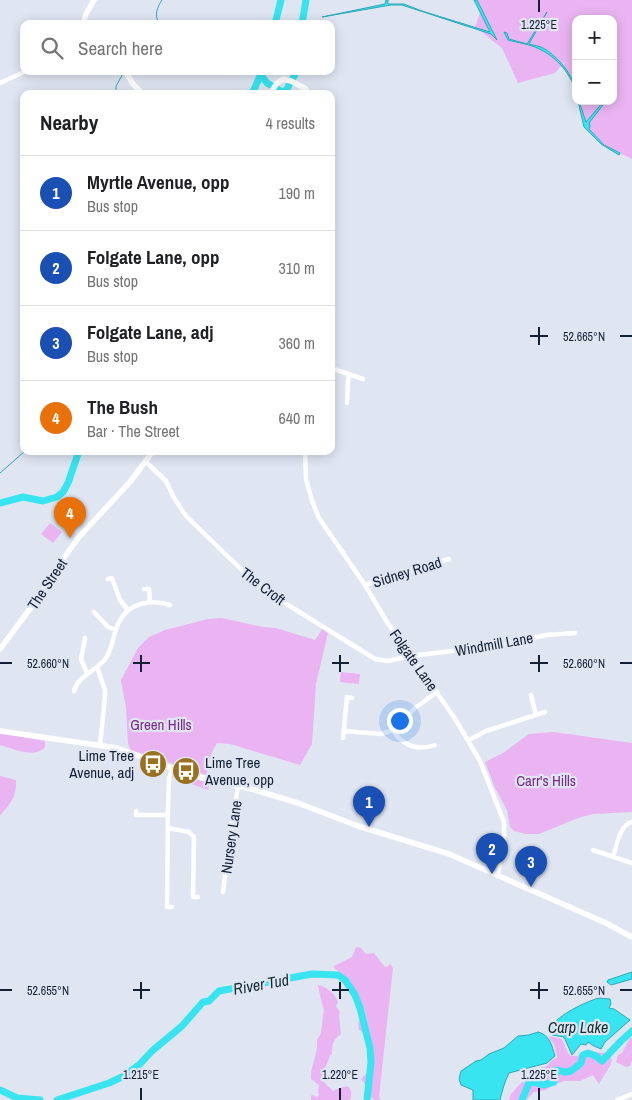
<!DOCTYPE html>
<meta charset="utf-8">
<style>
body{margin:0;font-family:"Archivo Narrow",sans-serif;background:#f2f2f2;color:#202124}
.controls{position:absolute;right:15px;top:15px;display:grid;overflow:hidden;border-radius:10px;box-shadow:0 2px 12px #0003}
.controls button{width:45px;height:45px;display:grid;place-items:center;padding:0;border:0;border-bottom:1px solid #e0e0e0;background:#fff;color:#202124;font:25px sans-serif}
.you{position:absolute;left:399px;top:720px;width:18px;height:18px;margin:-12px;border:4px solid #fff;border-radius:50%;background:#1a73e8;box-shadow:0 0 0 8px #1a73e833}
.badge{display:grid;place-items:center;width:32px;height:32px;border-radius:50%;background:#0b8043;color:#fff;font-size:16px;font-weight:700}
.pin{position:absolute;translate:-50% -41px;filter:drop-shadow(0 1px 2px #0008)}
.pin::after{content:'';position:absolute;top:26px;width:18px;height:15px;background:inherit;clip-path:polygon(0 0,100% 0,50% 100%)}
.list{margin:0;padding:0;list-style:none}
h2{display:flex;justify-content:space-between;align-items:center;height:65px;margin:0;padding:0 20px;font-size:21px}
h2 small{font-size:16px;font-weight:400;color:#757577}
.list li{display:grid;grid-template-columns:32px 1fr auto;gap:15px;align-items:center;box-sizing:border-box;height:75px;padding:0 20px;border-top:1px solid #e0e0e0}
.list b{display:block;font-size:19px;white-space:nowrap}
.list p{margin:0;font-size:16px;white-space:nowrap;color:#757577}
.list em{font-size:16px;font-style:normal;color:#757577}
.icon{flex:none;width:28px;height:28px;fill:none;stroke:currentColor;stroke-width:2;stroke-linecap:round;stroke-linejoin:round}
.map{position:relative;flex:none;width:632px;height:1100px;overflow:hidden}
.search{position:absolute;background:#fff;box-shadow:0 2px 12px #0003;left:20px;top:20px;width:315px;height:55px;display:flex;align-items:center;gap:12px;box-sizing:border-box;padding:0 18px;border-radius:10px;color:#757577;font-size:19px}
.panel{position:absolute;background:#fff;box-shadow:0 2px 12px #0003;left:20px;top:90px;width:315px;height:365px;border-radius:10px}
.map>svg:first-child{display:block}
.green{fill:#eab4f3}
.water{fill:#38e4ef;stroke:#2da9b8}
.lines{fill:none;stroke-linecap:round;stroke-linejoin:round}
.stream{stroke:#2da9b8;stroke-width:1}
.river{stroke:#38e4ef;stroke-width:7}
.minor{stroke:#fff;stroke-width:4.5}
.tertiary{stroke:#fff;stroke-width:5.5}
.ticks{fill:none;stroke:#132036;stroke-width:2}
.labels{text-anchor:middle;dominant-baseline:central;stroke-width:4.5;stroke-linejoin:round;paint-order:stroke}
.street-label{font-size:15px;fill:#132036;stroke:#dfe6f2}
.park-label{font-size:15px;fill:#7a2988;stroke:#dfe6f2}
.poi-label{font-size:15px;fill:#132036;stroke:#dfe6f2;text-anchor:end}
.water-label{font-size:16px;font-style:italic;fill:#142e30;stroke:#dfe6f2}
.ticks-label{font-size:12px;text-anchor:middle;fill:#132036;stroke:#dfe6f2;stroke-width:4.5;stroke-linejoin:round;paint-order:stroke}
</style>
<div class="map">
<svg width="632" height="1100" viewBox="0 0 632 1100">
<rect width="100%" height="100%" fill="#dfe6f2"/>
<path class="green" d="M475 0H632V159C615 151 600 145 589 129L590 125 584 120 579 101H613V19H576V86L569 72 563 67 565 61 555 73 518 83 502 48 475 27 480 13Z
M50 523 62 532 53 543 41 534Z
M222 618 263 627 276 628 315 640 323 628 328 633 316 684 312 744 300 765 230 744 217 743 212 752 206 775 131 750 128 744 126 708 121 680 138 648 149 637 165 630 208 619Z
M341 672 360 674 359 684 340 682Z
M554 732 632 743V812L593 814 578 818 539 834H526L514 831 510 827 507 810 495 788 485 762 503 753 529 734Z
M0 733 45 741V747C34 759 14 749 0 745Z
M178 773 210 783 208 790 172 777V775Z
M0 776 16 780C17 795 11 804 0 815Z
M356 947 361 948 366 954 374 953C378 958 380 961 384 966L387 967 390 964 393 968 379 1097 381 1100H374L369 1095 365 1084 361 1079 369 1071 374 1064 373 1046 370 1037 359 1030 358 1023 365 1011C355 996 351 979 334 968V966L352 957Z
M318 985C326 986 335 994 338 1002L336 1006 340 1012 339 1015 341 1034C334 1039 331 1045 332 1054L330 1055C328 1064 323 1070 321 1079L333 1091C344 1087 352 1081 351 1098L349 1100H311V1096L312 1095 317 1097 319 1095 318 1092 319 1085 311 1079C310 1066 318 1056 317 1040 324 1032 321 1020 324 1010 323 1008 318 987 318 985Z
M549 1036 562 1039 568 1053 571 1056H577L584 1051 605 1053 612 1059 610 1066 599 1084 593 1075 580 1081H565L554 1084 546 1090 534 1092 526 1100H509L511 1094 521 1083 530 1080 539 1068 547 1066 551 1061 557 1057 554 1044 550 1040Z
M630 1038H632V1060L630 1066 626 1067 616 1062 618 1055 622 1053Z"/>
<path class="water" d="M386 0H388V4H404L422 11 490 32 474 0H477L497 40 491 34 402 5H391L322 17 385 4Z
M547 12 529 44C533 45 537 46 541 47 556 54 576 77 576 94 573 76 556 56 539 49 530 44 518 43 508 40L504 32 507 33 509 39 527 44Z
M578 101H579L586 122 604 101H606L589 123 590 126 589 129 604 145 620 153 619 155 601 144 584 127Z
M632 972V979L611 985 607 982 608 980Z
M599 998 610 999 611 1004 609 1008 614 1009 630 1020 605 1042 601 1049 594 1046 588 1042 586 1045 581 1044 572 1055 564 1037 552 1035 551 1027C558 1015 585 1002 599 998Z
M538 1032C550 1035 552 1046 555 1056L547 1063 509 1073C505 1081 502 1091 500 1100H473V1090L461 1085 459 1079 461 1071 476 1061 481 1060 489 1054 504 1048 518 1036 529 1035Z"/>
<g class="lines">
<path class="stream" d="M159 24C154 14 157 8 162 0
M116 94V86L124 72
M0 473 25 451"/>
<path class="river" d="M275 24 281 0
M302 24 306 0
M261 75 267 83 284 93
M252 94 261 74
M284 94 297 71
M0 503 23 497 43 501 57 497 63 492 68 483 79 451
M0 1090 17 1098 40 1100
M57 1100 109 1083 122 1077 140 1064 152 1051 182 1026 203 1002 209 1001 219 991 312 974 338 975 345 980 355 995 360 1008 370 1048 371 1062 367 1100
M522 1100 529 1083 534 1082 543 1085 554 1082 556 1070C559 1070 561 1071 564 1072 571 1073 576 1067 581 1063L583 1055 588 1053 596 1056 602 1061 621 1041 632 1031"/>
<path class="minor" d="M0 83 26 71
M331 368 363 379
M347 403 348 381 349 375
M305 451 306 479 312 501 319 518 365 585 387 622 454 717 480 761 504 822V840L498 875
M317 451 321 453 327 451
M146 462 166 481 174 498 186 516 245 573 288 605 375 659 387 661 412 656
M108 579 112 578 120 600 128 610
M365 585 449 559
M144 589H149L150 602
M94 612 108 627 116 630
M85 638 81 659 87 673
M413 658 418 655 496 646 546 635 575 633
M97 667 105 690V697L100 745
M74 691C79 674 96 672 106 658 113 648 113 633 119 622 129 602 152 599 170 605
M531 695 536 715
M393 730C402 746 418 751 435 745
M344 731 381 734 393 730 415 708 437 692
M343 738 347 697 352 698
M469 740 486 731 545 712
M172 769 169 779 168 807 167 907H172
M136 811V815H168
M168 828 189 832 194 837 193 897H198
M593 850 632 863
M613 857C617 845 619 826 632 822
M223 892 229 843 238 786
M617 1100 632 1094"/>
<path class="tertiary" d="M83 24 86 14 94 0
M125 71 133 84 143 94
M270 94 277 83 283 79 291 81 306 89 307 94
M0 649 35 602 58 566 79 537 130 482 153 451
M0 731 117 748 190 775 255 790 298 803 358 826 449 854 606 923 632 937"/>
</g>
<path class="ticks" d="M539 0V12M539 327V345M530 336H548M620 336H632M141 655V672M340 655V672M539 655V672M0 663H12M133 663H150M332 663H349M530 663H548M620 663H632M141 982V999M340 982V999M539 982V999M0 990H12M133 990H150M332 990H349M530 990H548M620 990H632M141 1088V1100M340 1088V1100M539 1088V1100"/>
<defs>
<g id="bus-disc" transform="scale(1.4375)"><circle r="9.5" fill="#9a721f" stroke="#dfe6f2"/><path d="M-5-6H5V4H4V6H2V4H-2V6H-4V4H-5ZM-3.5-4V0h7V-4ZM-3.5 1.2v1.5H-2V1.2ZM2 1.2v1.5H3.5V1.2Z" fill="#fff"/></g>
</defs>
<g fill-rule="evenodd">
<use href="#bus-disc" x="153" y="764"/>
<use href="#bus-disc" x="186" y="771"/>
</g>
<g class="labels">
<g class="street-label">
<text transform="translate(407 572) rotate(-17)">Sidney Road</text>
<text transform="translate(47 584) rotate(-56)">The Street</text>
<text transform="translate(263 586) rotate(37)">The Croft</text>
<text transform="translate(494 644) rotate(-10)">Windmill Lane</text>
<text transform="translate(414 660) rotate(55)">Folgate Lane</text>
<text transform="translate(231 837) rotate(-82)">Nursery Lane</text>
</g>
<g class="park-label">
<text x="161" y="724">Green Hills</text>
<text x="546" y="780">Carr's Hills</text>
</g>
<g class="poi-label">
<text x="134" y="755">Lime Tree<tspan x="134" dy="17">Avenue, adj</tspan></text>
<text x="205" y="762" text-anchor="start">Lime Tree<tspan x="205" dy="17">Avenue, opp</tspan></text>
</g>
<g class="water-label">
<text transform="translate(261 984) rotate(-10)">River Tud</text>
<text x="578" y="1027">Carp Lake</text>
</g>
</g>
<g class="ticks-label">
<text x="539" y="29">1.225°E</text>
<text x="584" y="341">52.665°N</text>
<text x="48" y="668">52.660°N</text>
<text x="584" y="668">52.660°N</text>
<text x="48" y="995">52.655°N</text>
<text x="584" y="995">52.655°N</text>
<text x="141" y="1079">1.215°E</text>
<text x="340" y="1079">1.220°E</text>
<text x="539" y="1079">1.225°E</text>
</g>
</svg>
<div class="controls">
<button>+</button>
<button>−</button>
</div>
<div class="you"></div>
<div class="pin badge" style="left:369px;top:827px;background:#1a4fb4">1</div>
<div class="pin badge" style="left:492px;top:874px;background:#1a4fb4">2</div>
<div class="pin badge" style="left:531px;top:887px;background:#1a4fb4">3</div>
<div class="pin badge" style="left:70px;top:538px;background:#e8710a">4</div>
<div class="search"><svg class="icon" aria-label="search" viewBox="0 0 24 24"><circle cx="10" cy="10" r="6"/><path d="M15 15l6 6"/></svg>Search here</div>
<section class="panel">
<h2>Nearby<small>4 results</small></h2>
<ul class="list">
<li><span class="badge" style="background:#1a4fb4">1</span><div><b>Myrtle Avenue, opp</b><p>Bus stop</p></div><em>190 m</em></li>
<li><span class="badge" style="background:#1a4fb4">2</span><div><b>Folgate Lane, opp</b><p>Bus stop</p></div><em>310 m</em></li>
<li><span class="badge" style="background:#1a4fb4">3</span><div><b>Folgate Lane, adj</b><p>Bus stop</p></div><em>360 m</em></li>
<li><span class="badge" style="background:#e8710a">4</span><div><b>The Bush</b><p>Bar · The Street</p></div><em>640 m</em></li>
</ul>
</section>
</div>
